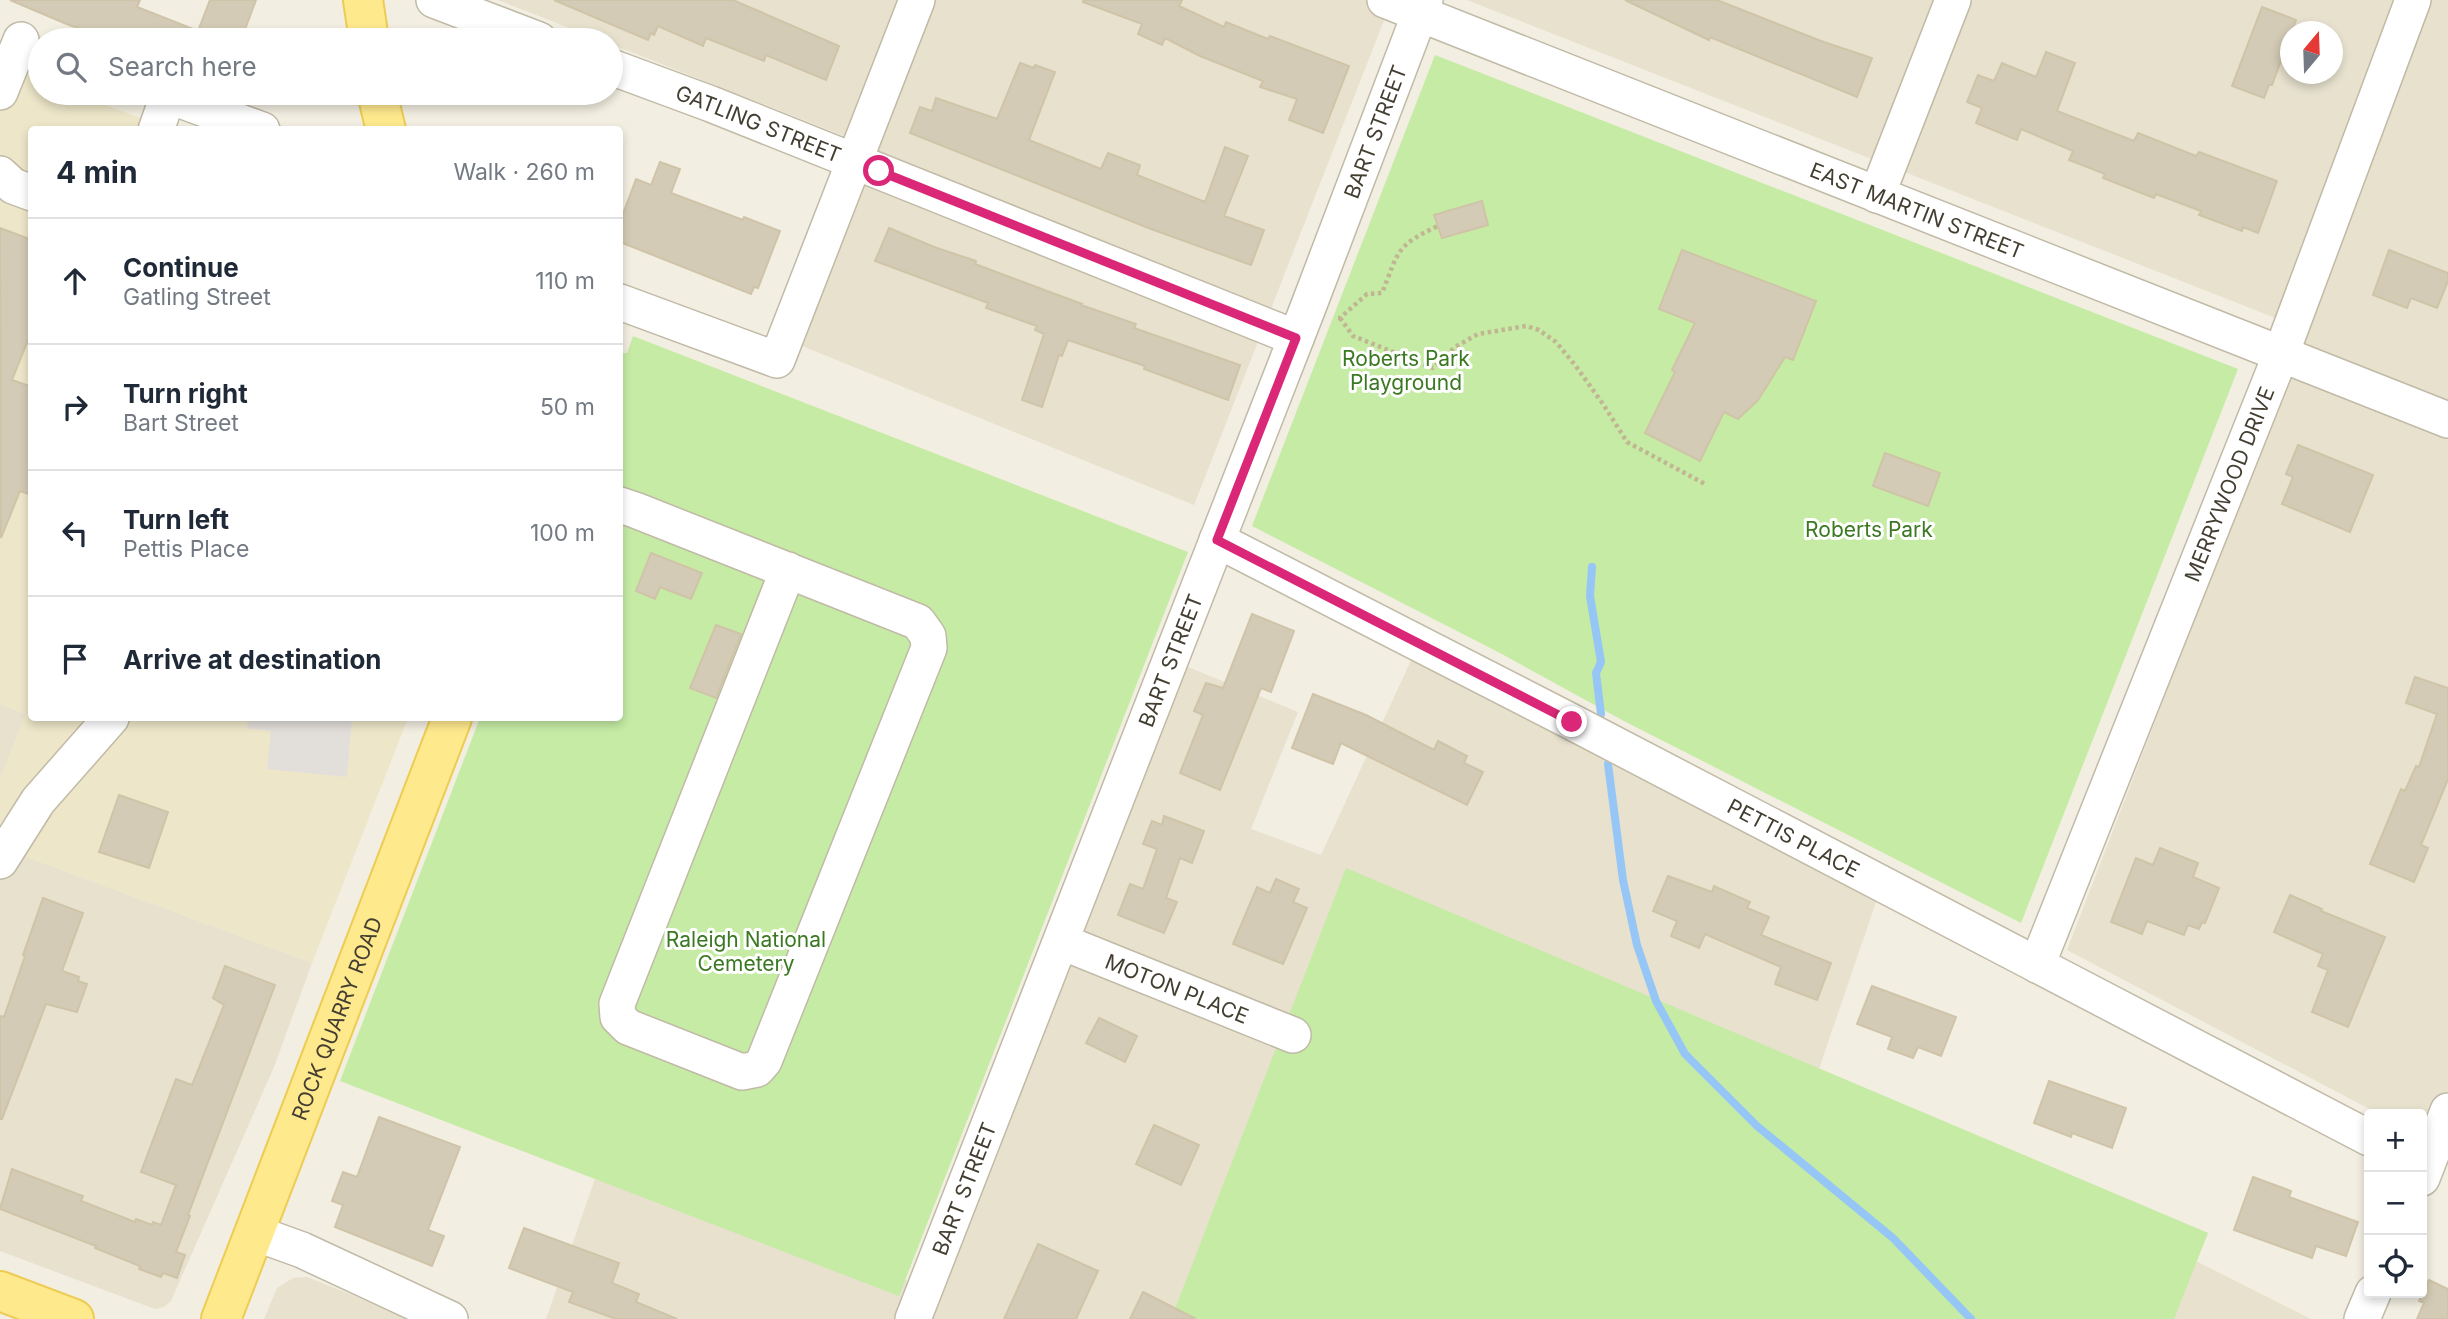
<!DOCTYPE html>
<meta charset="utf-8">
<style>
body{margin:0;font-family:Inter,sans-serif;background:#f6f6f7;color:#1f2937}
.controls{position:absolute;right:21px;bottom:21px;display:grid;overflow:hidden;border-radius:7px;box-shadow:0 4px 10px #0003}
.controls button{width:63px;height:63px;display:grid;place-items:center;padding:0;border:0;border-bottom:2px solid #e0e1e3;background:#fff;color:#1f2937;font:35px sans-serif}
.compass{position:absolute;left:2280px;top:21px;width:63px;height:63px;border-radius:50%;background:#fff;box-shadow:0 4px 10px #0003;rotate:19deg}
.stop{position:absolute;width:21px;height:21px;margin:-16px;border:5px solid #db2777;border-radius:50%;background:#fff}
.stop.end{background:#db2777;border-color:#fff;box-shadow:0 2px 7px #0008}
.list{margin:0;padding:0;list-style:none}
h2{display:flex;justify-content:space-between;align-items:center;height:91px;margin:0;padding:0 28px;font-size:30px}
h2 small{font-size:23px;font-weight:400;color:#747a83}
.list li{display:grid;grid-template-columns:46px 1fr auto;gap:21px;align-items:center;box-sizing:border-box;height:126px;padding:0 28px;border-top:2px solid #e0e1e3}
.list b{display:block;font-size:26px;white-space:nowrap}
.list p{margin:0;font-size:23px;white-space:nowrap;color:#747a83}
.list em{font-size:23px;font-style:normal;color:#747a83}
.icon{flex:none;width:38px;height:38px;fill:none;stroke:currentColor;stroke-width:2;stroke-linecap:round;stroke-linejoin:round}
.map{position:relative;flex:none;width:2448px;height:1319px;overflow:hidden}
.search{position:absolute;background:#fff;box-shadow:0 4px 10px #0003;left:28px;top:28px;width:595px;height:77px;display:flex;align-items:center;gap:18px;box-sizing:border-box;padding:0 24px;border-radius:38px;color:#747a83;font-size:26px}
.panel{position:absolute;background:#fff;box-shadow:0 4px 10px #0003;left:28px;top:126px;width:595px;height:595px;border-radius:7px}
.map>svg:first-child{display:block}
.residential{fill:#e7e1ce;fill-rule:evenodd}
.education{fill:#ede6c9}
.green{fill:#c5eba5}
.parking{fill:#e2dfda}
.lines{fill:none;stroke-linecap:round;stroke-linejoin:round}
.stream{stroke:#96c6f6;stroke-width:8}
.building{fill:#d3cbb5;stroke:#d0c4a8;stroke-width:2}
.minor-casing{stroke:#c0baa6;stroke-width:38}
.major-casing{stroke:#edcc54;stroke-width:42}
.path{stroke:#c1b593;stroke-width:4.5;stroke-dasharray:3.5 3.5;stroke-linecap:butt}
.minor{stroke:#fff;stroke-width:35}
.major{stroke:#ffe98d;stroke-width:38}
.route{stroke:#db2777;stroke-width:9}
.labels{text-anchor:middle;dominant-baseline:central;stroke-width:6;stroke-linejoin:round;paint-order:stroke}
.street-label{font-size:21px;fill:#433e31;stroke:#fff}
.park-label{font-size:21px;fill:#3a7921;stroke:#fff}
</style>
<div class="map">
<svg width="2448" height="1319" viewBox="0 0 2448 1319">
<rect width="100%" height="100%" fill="#f2eee1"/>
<path class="residential" d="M498 0H1392L1194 505 802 346 877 149 611 44V40H600Z
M1467 0H2448V1150L2422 1137V1114H2379L2067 950 2306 330ZM2290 32H2332V74H2290Z
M1413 656 1878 896 1819 1069 2208 1233 2196 1261 2311 1319H546L595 1179 939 1291 1183 665 1298 712 1251 829 1321 855Z
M0 704 26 714 0 779Z
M0 847 312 963 274 1067 171 1301 164 1307 155 1309 0 1251Z
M307 1277 352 1295 406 1319H264L277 1288 293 1278Z"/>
<path class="education" d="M0 64 40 80V93H74L170 129 32 130V718H408L312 963 0 847V779L26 714 0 704Z"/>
<path class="green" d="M1435 55 2238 369 2021 923 1622 720 1500 653 1252 526Z
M633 336 1188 552 899 1296 340 1081 480 718H620V353H627Z
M1346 868 2208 1233 2174 1319H1171Z"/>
<path class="parking" d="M248 718H352L347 777 267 769 271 731 247 728Z"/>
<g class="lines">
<path class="stream" d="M1592 567 1590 596 1601 662 1596 673 1601 714
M1608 764 1623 880 1637 945 1656 1001 1685 1054 1757 1126 1893 1238 1971 1319"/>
</g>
<path class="building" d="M10 0H140L137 7 198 31 210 0H256L241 40H114L69 25Z
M554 0H733L839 46 826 80 766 55 764 61 706 38 703 46 658 26 654 35 651 33 648 40Z
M1083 0H1182L1179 6 1224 27 1226 22 1268 39 1270 36 1349 66 1323 133 1289 120 1297 99 1260 87 1263 81 1200 56 1165 38 1162 45 1138 34 1142 24 1083 2Z
M1625 0H1717L1821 41 1872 58 1857 97 1710 37 1709 40Z
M2262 7 2296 20 2272 85H2269L2264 98 2232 86Z
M2046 52 2075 63 2057 111 2134 141 2138 133 2196 156 2199 152 2277 181 2258 233 2243 227 2242 231 2199 215 2201 211 2156 194 2154 198 2103 178 2105 174 2069 160 2073 151 2021 129 2017 140 1976 123 1982 108 1967 102 1978 75 1994 81 2002 63 2036 77Z
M1020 63 1034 68 1035 65 1055 72 1029 140 1101 169 1108 153 1140 165 1137 175 1205 202 1225 147 1248 156 1224 216 1264 230 1251 265 1151 229 910 133 920 107 932 111 936 98 997 119Z
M660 162 680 169 671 193 743 220 744 217 780 231 758 288 754 287 751 294 620 242V222L636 179 651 185Z
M1482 201 1488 225 1442 238 1434 215Z
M0 228 32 240V330L12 380 32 387V495L20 491 1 538Z
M889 228 934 247 976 261 975 264 1082 304 1081 305 1136 324 1134 328 1240 365 1228 400 1144 369 1145 366 1068 340 1062 356 1059 355 1042 407 1022 400 1044 334 1035 330 1037 326 986 308 988 303 875 261Z
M1682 250 1816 301 1793 360 1785 357 1758 400 1738 419 1724 412 1700 461 1645 433 1675 372 1672 370 1695 323 1659 309Z
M2389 250 2448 273V281L2437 308 2411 298 2407 308 2373 295Z
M2298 445 2373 475 2350 532 2282 504 2293 477 2286 474Z
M1885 453 1940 473 1928 506 1873 486Z
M651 553 702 573 691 599 660 587 655 599 636 591Z
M1252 614 1294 631 1271 692 1261 688 1220 790 1180 773 1203 715 1194 711 1206 683 1223 688Z
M716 625 741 634 716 698 690 688Z
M2415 677 2448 688V779L2421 845 2428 848 2414 882 2370 864 2401 789 2405 791 2416 766 2419 767 2437 714 2406 703Z
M1313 694 1366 715 1434 750 1438 741 1467 756 1464 763 1483 772 1467 805 1341 743 1333 764 1292 748Z
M119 795 168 812 149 868 99 852Z
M1164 816 1204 831 1192 863 1180 858 1166 898 1177 902 1164 933 1118 915 1130 884 1143 889 1157 849 1143 844 1152 821 1162 825Z
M2160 848 2198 863 2193 877 2219 888 2205 923 2202 922 2199 929 2188 925 2184 935 2147 921 2142 934 2111 922 2136 858 2153 865Z
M1668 876 1712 892 1714 886 1750 902 1747 908 1769 917 1761 935 1831 963 1817 1000 1775 984 1781 967 1705 934 1699 948 1671 936 1677 921 1653 911Z
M1276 879 1299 889 1293 902 1307 908 1283 964 1233 944 1257 887 1270 893Z
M2290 895 2322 909 2321 911 2385 937 2348 1027 2312 1012 2328 970 2318 966 2323 954 2274 932Z
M43 898 83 913 62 971 79 977 78 981 87 984 77 1012 46 1004 2 1119H0V1016L4 1017 25 956 23 955Z
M225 966 275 985 188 1215 190 1216 176 1252 185 1255 177 1278 163 1273 161 1277 139 1269 140 1266 95 1248 96 1246 0 1209 12 1169 83 1196 81 1201 135 1222 136 1219 152 1225 153 1222 161 1225 176 1185 141 1172 176 1079 192 1085 224 1005 213 998Z
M1872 986 1956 1017 1941 1056 1918 1047 1913 1058 1888 1049 1892 1037 1857 1024Z
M1099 1018 1137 1036 1125 1062 1086 1043Z
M2049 1081 2126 1108 2112 1148 2072 1133 2071 1137 2034 1123Z
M379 1117 460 1147 428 1230 444 1236 432 1266 335 1227 343 1205 332 1201 343 1172 357 1177Z
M1154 1125 1199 1145 1181 1185 1136 1164Z
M2253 1177 2291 1191 2289 1197 2358 1222 2346 1256 2316 1246 2312 1258 2234 1230Z
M524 1228 619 1263 612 1283 639 1294 636 1302 677 1319H616L569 1302 573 1292 509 1268Z
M1038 1244 1098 1271 1076 1319H1004Z
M2429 1280 2448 1289V1319H2417L2424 1303 2419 1301Z
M1143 1292 1196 1319H1130Z"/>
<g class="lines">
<g class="minor-casing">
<g id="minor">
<path d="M434 0 539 40"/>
<path id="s1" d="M1385 0 2448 420"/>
<path id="s2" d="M611 67 711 104 1296 338"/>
<path d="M0 92 21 40"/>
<path d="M161 93 262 130"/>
<path d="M156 130 168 96"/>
<path d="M0 174 13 186 32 193"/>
<path d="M1877 195 1953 0"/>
<path d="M620 302 777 360 917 0"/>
<path d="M620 505 635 510 918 622 928 636 929 648 764 1061 757 1069 742 1072 628 1027 618 1017 617 1004 788 570"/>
<path id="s3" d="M1217 540 1572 722 2369 1138"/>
<path d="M0 861 38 801 111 718"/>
<path id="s4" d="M1062 942 1293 1035"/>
<path id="s5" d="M2037 965 2281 354 2413 0"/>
<path d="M2422 1178 2448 1111"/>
<path d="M255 1233 302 1250 450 1319"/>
<path id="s6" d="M913 1319 1309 305 1425 0"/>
<path d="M2362 1319 2373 1293"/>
</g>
</g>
<g class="major-casing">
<g id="major">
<path d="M363 0 369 40"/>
<path d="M377 93 386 130"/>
<path d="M0 1291 74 1319"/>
<path id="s7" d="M221 1319 452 718"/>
</g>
</g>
<path class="path" d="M1338 318H1340L1367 294 1382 293C1399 251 1395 246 1438 226
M1340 318 1353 336 1433 368 1455 347 1478 334 1526 326 1539 330 1556 342 1575 365 1603 404 1627 442 1705 484"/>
<use href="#minor" class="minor"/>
<use href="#major" class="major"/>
</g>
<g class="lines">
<path class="route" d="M879 171 1296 338 1217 540 1572 722"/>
</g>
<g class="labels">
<g class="street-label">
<text stroke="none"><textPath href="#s2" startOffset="158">GATLING STREET</textPath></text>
<text stroke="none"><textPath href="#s6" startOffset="1274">BART STREET</textPath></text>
<text stroke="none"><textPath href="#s1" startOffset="572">EAST MARTIN STREET</textPath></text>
<text stroke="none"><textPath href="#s5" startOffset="518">MERRYWOOD DRIVE</textPath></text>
<text stroke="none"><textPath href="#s6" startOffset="707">BART STREET</textPath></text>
<text stroke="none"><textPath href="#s3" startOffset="649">PETTIS PLACE</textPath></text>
<text stroke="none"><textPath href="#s4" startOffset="124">MOTON PLACE</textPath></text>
<text stroke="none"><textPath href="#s7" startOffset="322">ROCK QUARRY ROAD</textPath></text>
<text stroke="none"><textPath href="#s6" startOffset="140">BART STREET</textPath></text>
</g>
<g class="park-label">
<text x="1406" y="358">Roberts Park<tspan x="1406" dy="24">Playground</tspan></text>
<text x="1869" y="529">Roberts Park</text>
<text x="746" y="939">Raleigh National<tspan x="746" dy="24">Cemetery</tspan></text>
</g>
</g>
</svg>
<div class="controls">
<button>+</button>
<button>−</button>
<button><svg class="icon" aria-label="locate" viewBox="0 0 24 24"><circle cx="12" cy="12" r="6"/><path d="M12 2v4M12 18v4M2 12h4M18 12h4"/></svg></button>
</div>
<svg class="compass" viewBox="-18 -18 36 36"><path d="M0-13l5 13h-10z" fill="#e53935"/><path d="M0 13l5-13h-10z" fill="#747a83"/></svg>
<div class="stop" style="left:879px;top:171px"></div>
<div class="stop end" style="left:1572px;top:722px"></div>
<div class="search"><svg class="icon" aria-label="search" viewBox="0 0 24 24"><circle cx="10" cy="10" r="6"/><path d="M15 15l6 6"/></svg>Search here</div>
<section class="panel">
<h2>4 min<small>Walk · 260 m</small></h2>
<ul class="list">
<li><svg class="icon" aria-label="ahead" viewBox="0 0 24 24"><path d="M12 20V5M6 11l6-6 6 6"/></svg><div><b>Continue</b><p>Gatling Street</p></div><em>110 m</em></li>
<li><svg class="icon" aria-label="right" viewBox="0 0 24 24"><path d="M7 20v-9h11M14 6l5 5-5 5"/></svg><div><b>Turn right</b><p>Bart Street</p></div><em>50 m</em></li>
<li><svg class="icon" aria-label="left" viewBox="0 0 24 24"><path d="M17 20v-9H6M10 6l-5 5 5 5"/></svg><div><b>Turn left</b><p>Pettis Place</p></div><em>100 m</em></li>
<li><svg class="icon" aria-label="arrive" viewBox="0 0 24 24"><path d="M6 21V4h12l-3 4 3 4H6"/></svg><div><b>Arrive at destination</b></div></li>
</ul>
</section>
</div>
